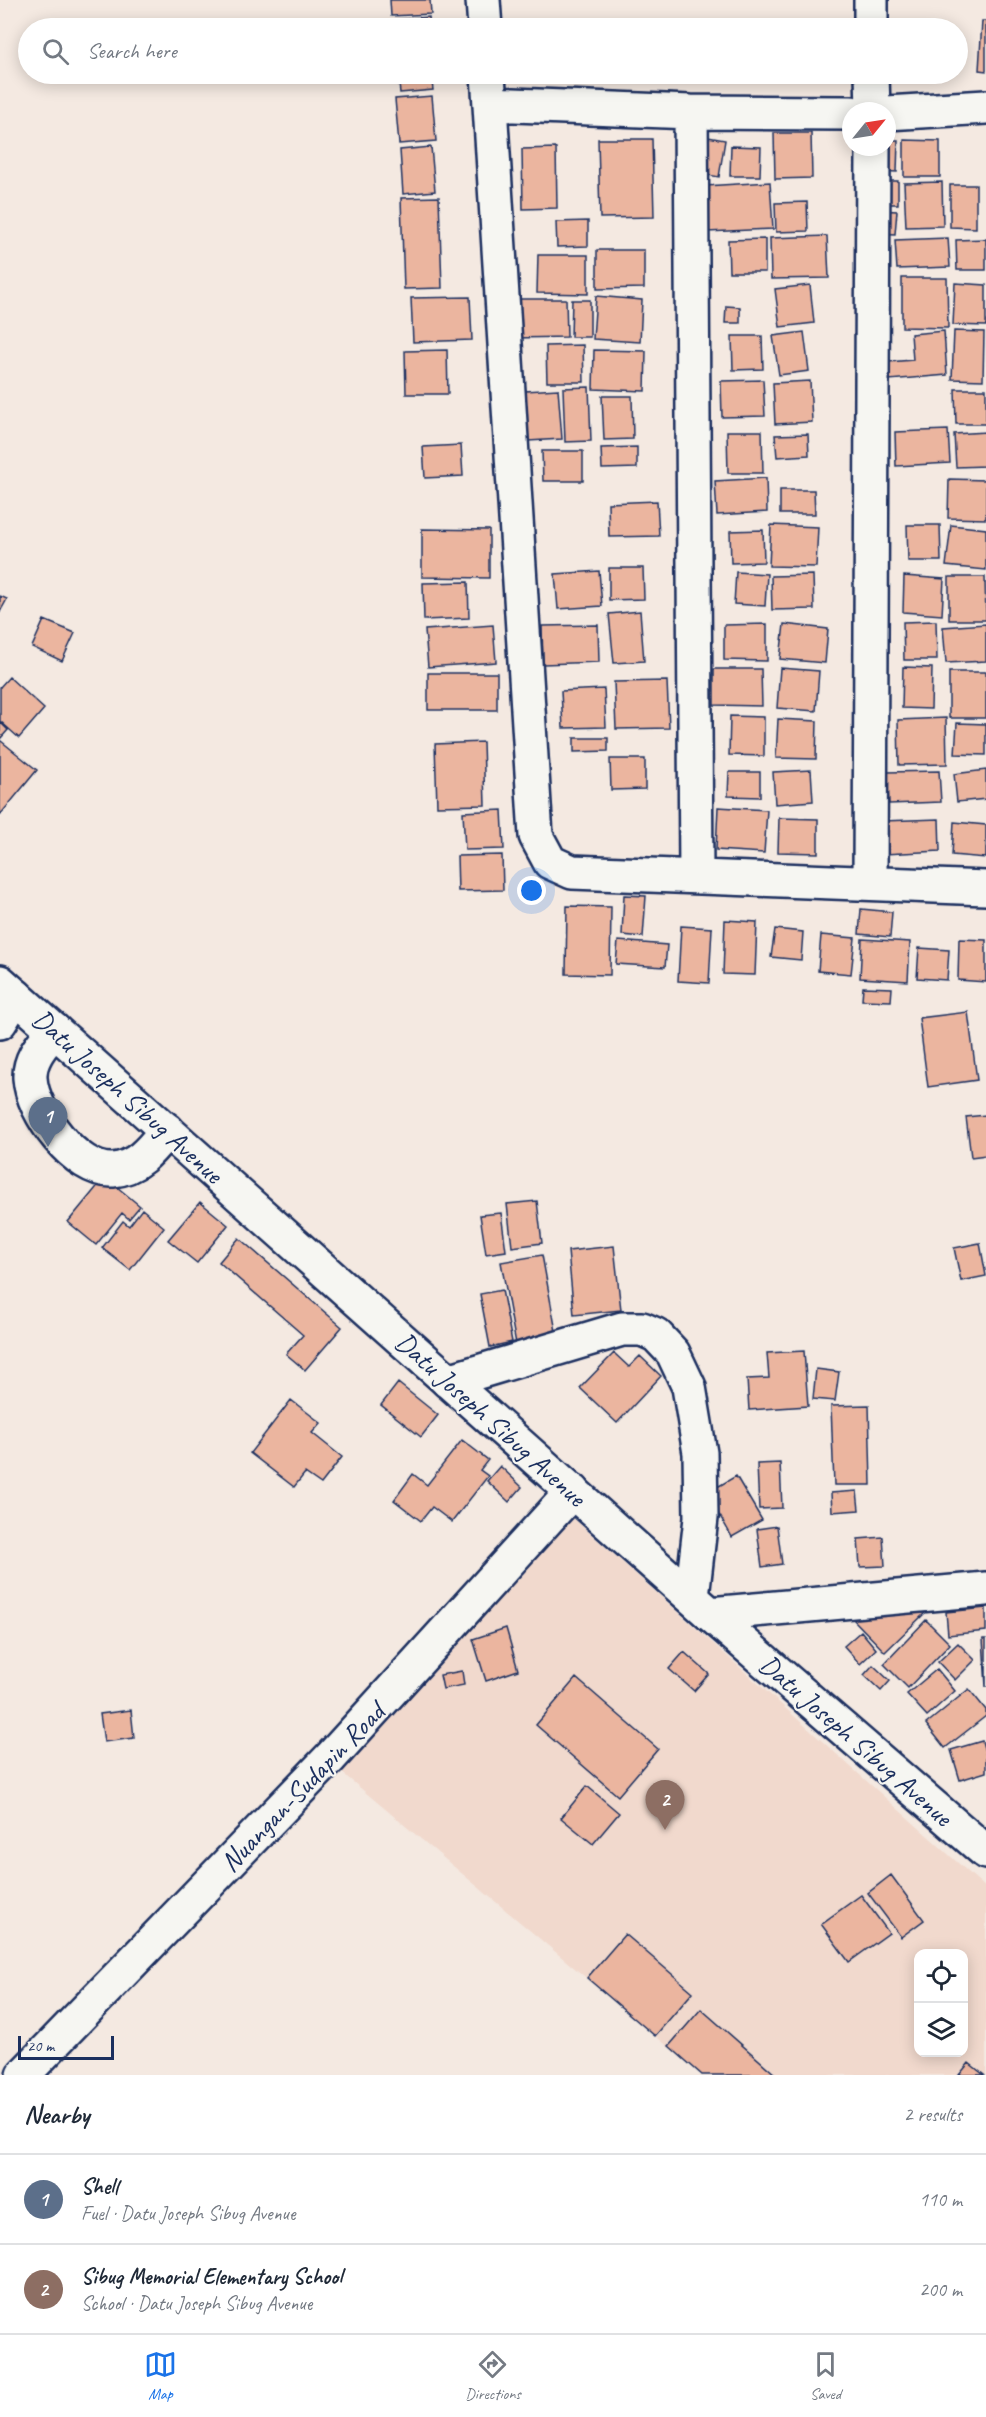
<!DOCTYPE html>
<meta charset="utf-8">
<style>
body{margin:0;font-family:Caveat,sans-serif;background:#f6f6f7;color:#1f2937}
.controls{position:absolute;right:18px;bottom:18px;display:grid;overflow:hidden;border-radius:12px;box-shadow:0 3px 15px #0003}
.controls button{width:54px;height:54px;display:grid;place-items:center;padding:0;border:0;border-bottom:2px solid #e0e1e3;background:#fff;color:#1f2937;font:30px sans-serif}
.compass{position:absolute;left:842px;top:102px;width:54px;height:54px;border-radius:50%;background:#fff;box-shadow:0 3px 15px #0003;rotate:60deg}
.scale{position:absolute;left:18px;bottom:15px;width:96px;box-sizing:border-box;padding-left:6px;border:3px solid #1b2f5e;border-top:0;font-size:16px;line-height:21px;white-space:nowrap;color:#1b2f5e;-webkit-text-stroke:4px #f6f6f2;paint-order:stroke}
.you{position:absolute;left:532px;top:891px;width:21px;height:21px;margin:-15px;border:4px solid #fff;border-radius:50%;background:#1a73e8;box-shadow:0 0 0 9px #1a73e833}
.badge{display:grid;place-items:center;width:39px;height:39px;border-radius:50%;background:#1a73e8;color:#fff;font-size:20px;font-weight:700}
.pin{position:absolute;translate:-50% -50px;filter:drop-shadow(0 2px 3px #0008)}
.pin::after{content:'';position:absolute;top:32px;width:21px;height:18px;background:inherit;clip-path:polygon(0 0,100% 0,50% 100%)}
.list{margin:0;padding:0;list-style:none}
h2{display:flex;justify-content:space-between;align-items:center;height:78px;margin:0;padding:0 24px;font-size:26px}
h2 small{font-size:20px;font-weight:400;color:#747a83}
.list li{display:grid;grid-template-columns:39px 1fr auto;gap:18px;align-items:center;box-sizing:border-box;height:90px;padding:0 24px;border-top:2px solid #e0e1e3}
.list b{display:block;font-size:22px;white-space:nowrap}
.list p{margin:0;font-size:20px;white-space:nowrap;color:#747a83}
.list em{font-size:20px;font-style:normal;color:#747a83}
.icon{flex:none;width:33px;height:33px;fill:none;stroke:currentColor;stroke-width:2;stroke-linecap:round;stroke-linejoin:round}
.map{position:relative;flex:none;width:986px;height:2075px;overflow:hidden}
.search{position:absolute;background:#fff;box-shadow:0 3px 15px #0003;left:18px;right:18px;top:18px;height:66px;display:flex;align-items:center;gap:15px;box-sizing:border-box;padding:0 21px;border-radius:33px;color:#747a83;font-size:22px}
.sheet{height:258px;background:#fff}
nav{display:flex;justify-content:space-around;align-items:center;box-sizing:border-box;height:84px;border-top:2px solid #e0e1e3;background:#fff;font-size:16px;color:#747a83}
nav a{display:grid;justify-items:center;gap:3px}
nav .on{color:#1a73e8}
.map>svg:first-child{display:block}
.built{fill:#f1d9cd;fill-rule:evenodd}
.building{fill:#ebb59f;stroke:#1b2f5e;stroke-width:1.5}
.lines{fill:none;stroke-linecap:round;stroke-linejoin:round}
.minor-casing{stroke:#1b2f5e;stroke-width:38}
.major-casing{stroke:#1b2f5e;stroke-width:38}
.minor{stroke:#f6f6f2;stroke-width:33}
.major{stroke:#f6f6f2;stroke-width:33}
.labels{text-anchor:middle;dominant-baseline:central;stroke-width:4.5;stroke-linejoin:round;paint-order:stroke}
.street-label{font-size:28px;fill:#1b2f5e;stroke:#f6f6f2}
</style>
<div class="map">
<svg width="986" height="2075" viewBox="0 0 986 2075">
<rect width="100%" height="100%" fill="#f4e9e1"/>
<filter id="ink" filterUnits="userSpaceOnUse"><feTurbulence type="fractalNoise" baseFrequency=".0167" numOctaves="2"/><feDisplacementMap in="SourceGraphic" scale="12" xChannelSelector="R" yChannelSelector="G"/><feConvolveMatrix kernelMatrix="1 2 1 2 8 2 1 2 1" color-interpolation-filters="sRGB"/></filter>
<g filter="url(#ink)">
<path class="built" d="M572 1517 986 1888V2075H702L340 1771ZM918 1954H964V2052H918Z"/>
<path class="building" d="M390 0H430L431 14 391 16Z
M429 17 430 28H393V20Z
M982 21H986V71L979 70Z
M398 74H431L433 90 400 93Z
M432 96 436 141 399 144 395 99Z
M774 133H811L812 178 775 179Z
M708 137 725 140 719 177 702 174Z
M598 139H652L654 217 600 218Z
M887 140H898L897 172 878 171Z
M904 140 940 141V177H904Z
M731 146 761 147 760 176H730Z
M431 147 435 191 403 194 400 150Z
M556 148 557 208 523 209 522 149Z
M878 181H898V204H878Z
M770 182 773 229 707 232 705 186Z
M942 182 943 226 906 227 904 183Z
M950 185H976V228L950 227Z
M439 197 442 288 404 289 401 198Z
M807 202 808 231 776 232 775 203Z
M877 210 897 211 895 234 876 233Z
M588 221V246L557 247 556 222Z
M827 236 829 278 771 279 770 238Z
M948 238 950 267 897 269 895 240Z
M765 239V272H729L728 240Z
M986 239V270H957L956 240Z
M597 250H644V288L597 289Z
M538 255H588V294L537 293Z
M902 278H947L948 328 902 327Z
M955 283 986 285V326L953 325Z
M810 285 814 323 780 327 775 289Z
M596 296 642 300 640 342 593 339Z
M470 297 472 340 413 342 411 298Z
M513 299H566L567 337 514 338Z
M572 300H590V337H571Z
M726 306 740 307V323H725Z
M944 331 947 375 889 380 888 362 913 360 911 334Z
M954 331 984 332 983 380 952 379Z
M804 332 809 371 779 375 773 336Z
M732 336H762L763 369 733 370Z
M583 345 584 382H547L546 346Z
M447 350 448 394H406L405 351Z
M594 350 646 351 645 391 593 389Z
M763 380 765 416 722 417 721 381Z
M810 381 812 422 775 424 773 383Z
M589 387 591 441 565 442 563 388Z
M558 389 562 439 528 441 525 391Z
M955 389H986V424H956Z
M602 396H632L633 439 604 440Z
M948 430 950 463 896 466 895 432Z
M727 431H762L763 473H728Z
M986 432V466L956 467 954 434Z
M808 434 809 455 777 457 775 435Z
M461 445 463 476 425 478 423 447Z
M637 447V468L602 469 601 448Z
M542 451H583V481H543Z
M766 478 767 512 717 515 715 481Z
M949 479 986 480V519L948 518Z
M780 490H814L815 514H780Z
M657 501 659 536 609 537 608 503Z
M771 525 818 527 816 567 769 566Z
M907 525H940L941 561H908Z
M951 525 986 529V570L946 566Z
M422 529 489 530V578L422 577Z
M763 530 764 562 731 563 730 531Z
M609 568H643L644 599 609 600Z
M599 571 602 606 558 609 555 574Z
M736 572 767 574 765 606 734 604Z
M813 575 814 609 772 610 771 576Z
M904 576 944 579 942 615 903 612Z
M949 577H985L986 620H949Z
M468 582 469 618 424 620 423 583Z
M0 596 7 599 0 612Z
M640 611 644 661 614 663 609 614Z
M44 620 75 633 62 661 32 647Z
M936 621 937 660H904L903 622Z
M767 624V661L724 660V625Z
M784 624 828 629 825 663 780 659Z
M986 624V661L946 663 943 627Z
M493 625 496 662 428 667 425 630Z
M598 625 599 662 543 664 542 626Z
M903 667 932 668 931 709 902 708Z
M780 668 819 671 816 711 777 708Z
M714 669H761L762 706 714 705Z
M949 672H986V718H949Z
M428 673H497V710H428Z
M9 677 44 709 19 738 0 721V687Z
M667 681 669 728 616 729 614 682Z
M604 689 606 727 563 728 561 691Z
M730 716 764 717V756L729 755Z
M946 718 947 764 899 765 898 720Z
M778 719 817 721 816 759 776 758Z
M0 722 8 730 0 739Z
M957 723 986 724V755L955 754Z
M574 738H608V751L574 752Z
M1 741 37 770 0 815V742Z
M483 742 485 805 437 806 435 744Z
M610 759H645V789L611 790Z
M811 770 813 801 775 804 773 772Z
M986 770V799L957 802 954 774Z
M939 771 941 802 889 804 887 772Z
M729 772H760V797L728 796Z
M718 807 767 810 764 853 716 850Z
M502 810 504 849 465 850 463 812Z
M779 818 818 819V853L778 852Z
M939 819 940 851 884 854 882 821Z
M954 822 986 825V858L952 855Z
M502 855 503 890 458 891 457 856Z
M624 895 646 896 643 937 622 935Z
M567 906 611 907 610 975 566 974Z
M861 909 892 912 890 937 859 934Z
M725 920 757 922 755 975 723 974Z
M681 926 712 928 709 983 678 981Z
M775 929 803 932 801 960 771 957Z
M821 935 855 938 851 974 818 971Z
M862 939 910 942 908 981 860 978Z
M959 939 986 940V982L958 980Z
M618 941 667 945 665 967 616 964Z
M919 948 949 950 947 980 917 978Z
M863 987 892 988 891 1001 862 1000Z
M968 1012 977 1080 928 1087 919 1018Z
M986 1115V1155L971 1157 966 1117Z
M105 1177 140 1206 129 1219 122 1213 96 1245 68 1222Z
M537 1201 542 1243 512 1247 507 1204Z
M200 1202 228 1225 197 1263 168 1240Z
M142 1209 164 1227 130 1270 102 1248 123 1221 129 1226Z
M501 1213 506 1251 486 1254 480 1215Z
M239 1238 342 1327 305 1370 286 1354 303 1335 219 1262Z
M980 1243 986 1276 961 1281 954 1248Z
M614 1246 621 1310 574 1315 568 1251Z
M542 1255 557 1337 516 1344 501 1262Z
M502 1290 512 1342 490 1347 480 1294Z
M804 1351 808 1406 749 1410 747 1379 769 1378 767 1353Z
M614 1353 629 1367 640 1356 661 1376 617 1423 580 1388Z
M816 1369 839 1372 835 1401 813 1399Z
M398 1383 438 1415 421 1437 381 1405Z
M291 1400 321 1423 312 1433 342 1457 321 1484 305 1473 294 1487 250 1453Z
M869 1405 871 1485H834L831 1406Z
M462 1440 488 1460 480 1470 488 1476 452 1522 432 1507 421 1521 394 1500 413 1474 427 1485Z
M780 1463 782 1508 759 1509 757 1464Z
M500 1466 522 1487 509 1502 487 1481Z
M736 1476 762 1520 732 1537 707 1493Z
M857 1491 859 1510 832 1512 831 1493Z
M777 1526 782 1564 762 1567 757 1529Z
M883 1537 885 1566 860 1567 858 1539Z
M919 1606 925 1613 885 1652 852 1618Z
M986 1608V1631L948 1635 946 1612Z
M926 1620 950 1644 908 1688 884 1664Z
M506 1628 518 1670 486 1681 473 1639Z
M861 1631 876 1649 860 1664 844 1646Z
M983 1639H986V1687Z
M958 1643 975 1660 955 1680 938 1662Z
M684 1652 709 1674 694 1691 669 1669Z
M873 1665 890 1681 881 1691 864 1675Z
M937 1669 955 1691 927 1716 907 1694Z
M462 1671 464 1685 443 1689 440 1675Z
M576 1678 658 1749 618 1796 536 1725Z
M969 1689 986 1710V1716L945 1748 926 1724Z
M131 1710 134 1738 104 1742 100 1714Z
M982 1741 986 1755V1772L960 1780 951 1750Z
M587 1786 619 1813 593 1844 561 1818Z
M891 1875 924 1920 901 1937 868 1893Z
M861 1895 889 1933 849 1962 821 1924Z
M625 1934 693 1992 655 2036 587 1978Z
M701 2009 776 2075H702L669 2046Z
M969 2063 984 2075H959Z"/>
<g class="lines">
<g class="minor-casing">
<path id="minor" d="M483 0 485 28
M871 0V28
M488 74 536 836 550 862 572 872 986 888
M872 74 873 111
M490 104 691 112 851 113
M691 112 696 877
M887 113 986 107
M870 883 873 147
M0 1022 16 996
M54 1030C43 1044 29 1058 30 1078 32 1112 76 1172 113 1170 138 1168 153 1147 167 1130
M448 1381 622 1329H642L656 1335 673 1353 689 1387 700 1453 701 1518 692 1597
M710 1614 986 1589
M23 2075 331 1757 573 1491"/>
</g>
<g class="major-casing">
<path id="major" d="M0 982 710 1614 986 1852"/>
</g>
<use href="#minor" class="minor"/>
<use href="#major" class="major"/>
</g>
</g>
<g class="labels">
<g class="street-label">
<text transform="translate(128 1096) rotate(42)">Datu Joseph Sibug Avenue</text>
<text transform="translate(491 1419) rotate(42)">Datu Joseph Sibug Avenue</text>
<text transform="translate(856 1740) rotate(41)">Datu Joseph Sibug Avenue</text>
<text transform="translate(302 1787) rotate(-46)">Nuangan-Sudapin Road</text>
</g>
</g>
</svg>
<div class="controls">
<button><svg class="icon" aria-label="locate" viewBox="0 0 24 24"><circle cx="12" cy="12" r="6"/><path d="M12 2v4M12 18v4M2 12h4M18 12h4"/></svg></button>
<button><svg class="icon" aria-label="layers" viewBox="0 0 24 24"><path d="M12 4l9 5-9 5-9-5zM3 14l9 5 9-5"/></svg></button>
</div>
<svg class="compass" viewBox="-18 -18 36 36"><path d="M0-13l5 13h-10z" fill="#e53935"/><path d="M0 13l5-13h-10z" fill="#747a83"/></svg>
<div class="scale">20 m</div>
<div class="you"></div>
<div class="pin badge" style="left:48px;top:1147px;background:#5c6f8a">1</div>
<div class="pin badge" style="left:665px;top:1830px;background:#8d6e63">2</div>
<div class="search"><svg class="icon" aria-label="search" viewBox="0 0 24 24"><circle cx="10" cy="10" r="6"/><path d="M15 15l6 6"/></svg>Search here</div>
</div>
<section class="sheet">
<h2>Nearby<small>2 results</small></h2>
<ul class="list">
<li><span class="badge" style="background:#5c6f8a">1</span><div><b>Shell</b><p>Fuel · Datu Joseph Sibug Avenue</p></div><em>110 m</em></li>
<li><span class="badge" style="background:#8d6e63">2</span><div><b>Sibug Memorial Elementary School</b><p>School · Datu Joseph Sibug Avenue</p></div><em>200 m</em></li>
</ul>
</section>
<nav>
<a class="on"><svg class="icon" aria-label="map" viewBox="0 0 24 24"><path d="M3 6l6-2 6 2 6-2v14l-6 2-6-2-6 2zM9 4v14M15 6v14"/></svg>Map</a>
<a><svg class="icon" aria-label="directions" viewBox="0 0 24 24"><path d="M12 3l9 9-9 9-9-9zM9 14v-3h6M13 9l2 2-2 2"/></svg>Directions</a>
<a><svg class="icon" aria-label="saved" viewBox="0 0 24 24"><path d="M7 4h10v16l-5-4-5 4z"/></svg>Saved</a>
</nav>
